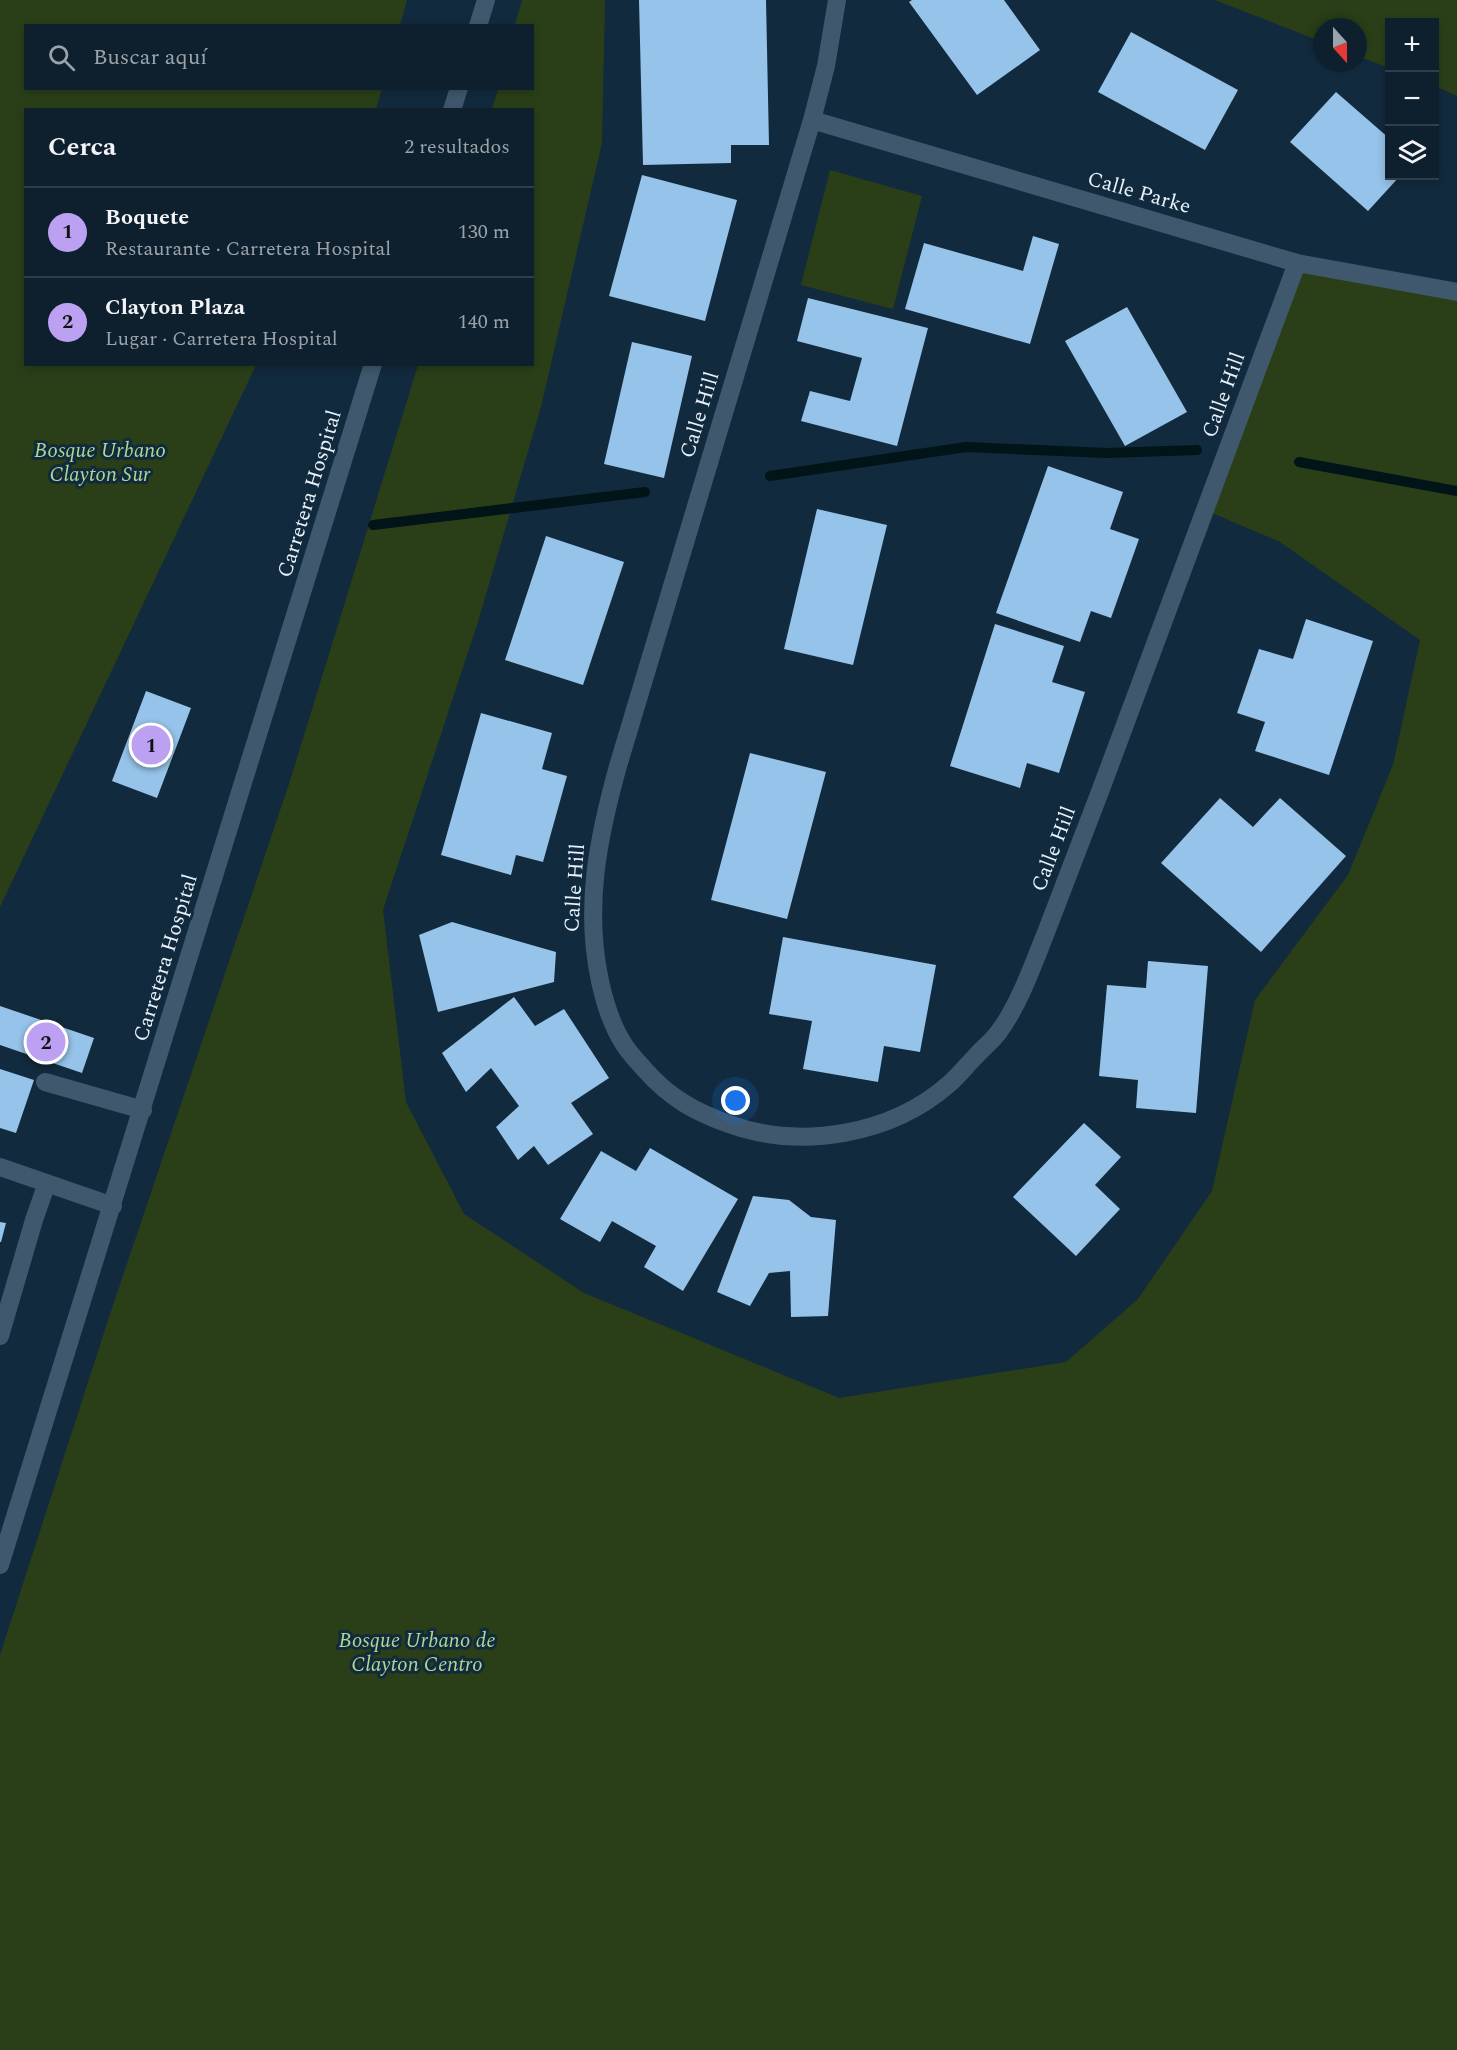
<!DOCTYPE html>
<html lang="es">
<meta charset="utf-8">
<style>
body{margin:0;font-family:Spectral,serif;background:#1c2d3a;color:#f1f3f6}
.controls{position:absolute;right:18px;top:18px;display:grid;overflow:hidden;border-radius:0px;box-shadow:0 3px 9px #0003}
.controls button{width:54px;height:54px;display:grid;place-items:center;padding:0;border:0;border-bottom:2px solid #2e3e4a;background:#0e202e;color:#f1f3f6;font:30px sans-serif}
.compass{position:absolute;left:1313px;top:18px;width:54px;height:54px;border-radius:50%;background:#0e202e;box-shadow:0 3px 9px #0003;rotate:159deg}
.you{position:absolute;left:736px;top:1101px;width:21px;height:21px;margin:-15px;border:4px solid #fff;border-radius:50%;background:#1a73e8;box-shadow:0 0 0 9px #1a73e833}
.badge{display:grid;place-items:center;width:39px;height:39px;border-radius:50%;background:#bca0f2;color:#111;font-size:20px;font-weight:700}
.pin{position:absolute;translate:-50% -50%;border:3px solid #fff;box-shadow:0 2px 6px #0006}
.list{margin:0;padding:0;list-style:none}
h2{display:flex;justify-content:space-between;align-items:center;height:78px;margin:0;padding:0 24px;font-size:26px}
h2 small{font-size:20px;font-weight:400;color:#9ba3aa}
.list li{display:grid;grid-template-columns:39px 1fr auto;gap:18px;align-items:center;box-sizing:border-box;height:90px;padding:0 24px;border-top:2px solid #2e3e4a}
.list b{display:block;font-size:22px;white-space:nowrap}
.list p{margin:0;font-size:20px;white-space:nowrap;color:#9ba3aa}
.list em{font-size:20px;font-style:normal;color:#9ba3aa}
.icon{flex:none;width:33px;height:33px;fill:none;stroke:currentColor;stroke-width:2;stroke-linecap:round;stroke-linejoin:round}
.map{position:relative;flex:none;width:1457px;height:2050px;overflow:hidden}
.search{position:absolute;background:#0e202e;box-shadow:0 3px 9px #0003;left:24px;top:24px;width:510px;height:66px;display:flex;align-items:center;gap:15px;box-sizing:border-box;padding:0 21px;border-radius:0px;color:#9ba3aa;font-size:22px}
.panel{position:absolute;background:#0e202e;box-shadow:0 3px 9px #0003;left:24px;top:108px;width:510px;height:258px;border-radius:0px}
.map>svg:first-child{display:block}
.green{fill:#2a3f18}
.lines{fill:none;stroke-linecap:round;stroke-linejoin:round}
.stream{stroke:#011417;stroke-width:10}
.building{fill:#96c3e9}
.minor{stroke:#3f586d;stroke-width:18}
.labels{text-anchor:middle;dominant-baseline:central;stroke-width:6;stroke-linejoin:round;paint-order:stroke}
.street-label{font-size:21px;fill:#e7f2fc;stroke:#122a3d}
.park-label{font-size:21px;font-style:italic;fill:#afd791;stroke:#122a3d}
</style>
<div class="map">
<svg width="1457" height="2050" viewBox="0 0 1457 2050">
<rect width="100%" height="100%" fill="#122a3d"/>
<path class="green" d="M0 0H407L400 25 26 26V88L382 89 376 109 26 110V364L256 365 0 907Z
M522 0H605L602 143 541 407 477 625 383 910 406 1102 464 1214 584 1293 839 1398 1066 1362 1138 1299 1212 1191 1255 1000 1348 875 1393 765 1420 640 1280 542 1205 510 1297 263 1457 290V2050H0V1655L110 1314 289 784 418 365 532 364V110L492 109 498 89 532 88V26L515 25Z
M1215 0H1457V96L1435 86 1434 22H1390L1389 68 1358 56V27H1322V42Z
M830 170 922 196 893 309 801 285Z"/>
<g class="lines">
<path class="stream" d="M1299 462 1457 491
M770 476 966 447 1107 453 1197 450
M373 525 645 492"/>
</g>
<path class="building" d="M639 0H766L769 145H731V163L643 165Z
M912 0H1004L1040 50 977 95 909 2Z
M1131 32 1238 90 1205 150 1098 92Z
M1336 92 1390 139V176H1400L1368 211 1290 142Z
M642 175 737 200 705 321 609 296Z
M1033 236 1059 244 1030 344 905 309 924 243 1023 271Z
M808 298 928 328 897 446 801 421 810 391 850 401 862 358 797 341Z
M1127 307 1187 412 1125 446 1065 341Z
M632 342 692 356 664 478 604 464Z
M1048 466 1123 492 1110 529 1139 539 1111 618 1091 611 1080 642 996 613Z
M817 509 887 525 853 665 784 649Z
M546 536 624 562 583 685 505 660Z
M1306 619 1373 641 1329 775 1255 751 1265 722 1237 713 1259 649 1293 659Z
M995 624 1064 646 1052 682 1085 692 1059 773 1027 763 1020 788 950 766Z
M146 691 191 708 157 798 112 781Z
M481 713 552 733 542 769 567 776 543 862 516 855 511 875 441 855Z
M750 753 826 772 787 919 711 900Z
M1220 798 1253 827 1280 798 1346 856 1261 952 1161 863Z
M452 922 556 952 554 982 438 1012 419 935Z
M783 937 936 965 920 1052 884 1046 878 1082 803 1069 812 1021 769 1014Z
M1148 961 1208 966 1196 1113 1136 1108 1138 1080 1099 1076 1107 985 1146 988Z
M514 997 535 1026 564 1009 609 1078 571 1103 593 1134 548 1165 534 1146 518 1160 496 1127 519 1106 491 1068 466 1092 442 1053Z
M0 1006 94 1038 82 1073 0 1045Z
M0 1069 34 1080 16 1133 0 1128Z
M1084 1123 1121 1157 1095 1185 1120 1209 1076 1256 1013 1197Z
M650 1148 738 1199 683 1291 644 1267 656 1246 612 1221 600 1242 560 1219 601 1151 636 1171Z
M753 1196 789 1200 811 1217 836 1220 828 1316 791 1317 790 1271 769 1273 750 1306 717 1292Z
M0 1222 6 1223 1 1242H0Z"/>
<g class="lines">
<path class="minor" d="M837 0 826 66 812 120 618 766C598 838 584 907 600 981 605 1004 612 1027 625 1046 631 1055 639 1063 645 1070 670 1098 695 1112 729 1124 801 1150 891 1135 949 1084 959 1075 967 1065 976 1056 983 1048 992 1041 998 1033 1018 1007 1033 965 1045 935 1064 886 1082 838 1101 789 1166 614 1232 438 1297 263
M478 26 486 0
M452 110 459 88
M812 120 1297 263 1457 292
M45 1082 143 1110
M0 1167 113 1206
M0 1336 34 1220 47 1183
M0 1565 373 364"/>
</g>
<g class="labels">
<g class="street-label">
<text transform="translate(1139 193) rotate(16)">Calle Parke</text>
<text transform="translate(1224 395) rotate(-70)">Calle Hill</text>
<text transform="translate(700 415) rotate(-73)">Calle Hill</text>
<text transform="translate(310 494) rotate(-73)">Carretera Hospital</text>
<text transform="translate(1054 849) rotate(-69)">Calle Hill</text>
<text transform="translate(575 888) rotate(-86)">Calle Hill</text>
<text transform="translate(166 958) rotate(-73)">Carretera Hospital</text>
</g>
<g class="park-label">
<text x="100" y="451">Bosque Urbano<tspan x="100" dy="24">Clayton Sur</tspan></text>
<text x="417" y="1641">Bosque Urbano de<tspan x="417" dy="24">Clayton Centro</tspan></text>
</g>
</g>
</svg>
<div class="controls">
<button>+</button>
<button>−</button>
<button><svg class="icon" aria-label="layers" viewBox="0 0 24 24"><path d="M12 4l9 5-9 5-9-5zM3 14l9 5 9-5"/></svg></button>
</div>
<svg class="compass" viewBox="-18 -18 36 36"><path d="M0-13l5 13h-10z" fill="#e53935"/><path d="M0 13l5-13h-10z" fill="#9ba3aa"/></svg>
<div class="you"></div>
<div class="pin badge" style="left:151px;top:745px">1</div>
<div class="pin badge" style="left:46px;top:1042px">2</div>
<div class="search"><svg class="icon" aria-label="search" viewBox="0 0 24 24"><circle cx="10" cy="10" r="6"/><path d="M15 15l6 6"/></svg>Buscar aquí</div>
<section class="panel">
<h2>Cerca<small>2 resultados</small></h2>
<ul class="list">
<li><span class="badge">1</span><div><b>Boquete</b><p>Restaurante · Carretera Hospital</p></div><em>130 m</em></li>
<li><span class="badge">2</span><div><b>Clayton Plaza</b><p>Lugar · Carretera Hospital</p></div><em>140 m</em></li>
</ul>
</section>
</div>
